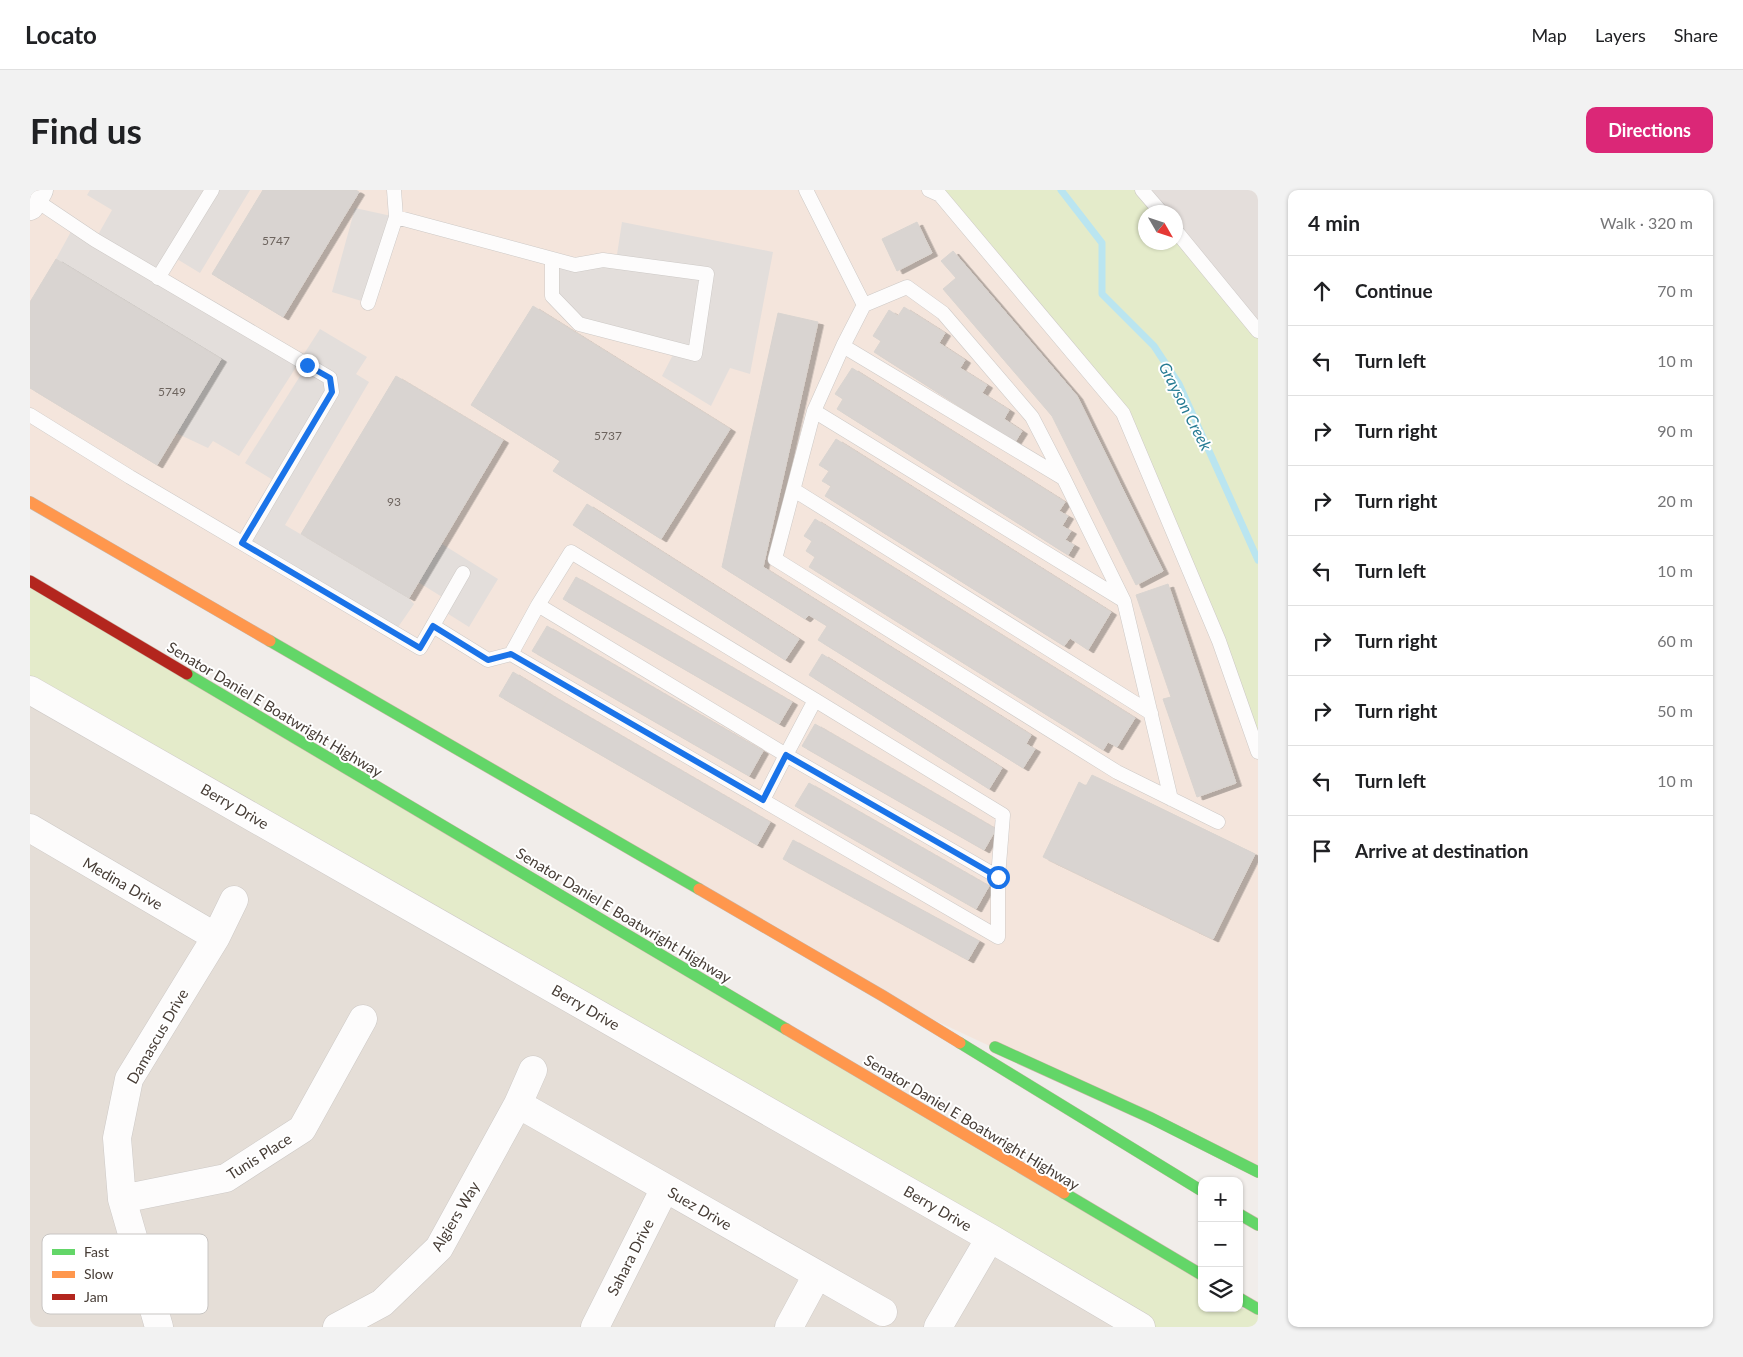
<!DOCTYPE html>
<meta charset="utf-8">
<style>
body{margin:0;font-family:Lato,sans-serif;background:#f2f2f2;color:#202124}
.controls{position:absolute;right:15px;bottom:15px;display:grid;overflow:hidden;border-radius:10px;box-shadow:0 1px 4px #0004}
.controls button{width:45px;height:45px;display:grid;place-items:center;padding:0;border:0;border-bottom:1px solid #e0e0e0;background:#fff;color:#202124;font:25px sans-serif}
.compass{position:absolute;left:1108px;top:15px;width:45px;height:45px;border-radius:50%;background:#fff;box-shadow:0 1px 4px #0004;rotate:129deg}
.stop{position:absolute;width:15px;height:15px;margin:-11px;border:4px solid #1a73e8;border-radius:50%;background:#fff}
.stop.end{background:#1a73e8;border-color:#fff;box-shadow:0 1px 5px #0008}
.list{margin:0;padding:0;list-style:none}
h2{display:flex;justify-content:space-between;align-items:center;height:65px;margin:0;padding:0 20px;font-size:21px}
h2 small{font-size:16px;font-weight:400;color:#757577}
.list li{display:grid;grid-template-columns:32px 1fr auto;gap:15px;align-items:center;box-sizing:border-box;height:70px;padding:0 20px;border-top:1px solid #e0e0e0}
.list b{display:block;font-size:19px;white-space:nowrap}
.list em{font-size:16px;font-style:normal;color:#757577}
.icon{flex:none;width:28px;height:28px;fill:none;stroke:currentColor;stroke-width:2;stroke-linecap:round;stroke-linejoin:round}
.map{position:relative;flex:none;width:1228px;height:1137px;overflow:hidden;border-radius:10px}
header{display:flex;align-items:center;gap:30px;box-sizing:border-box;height:70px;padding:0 25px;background:#fff;border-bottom:1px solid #e0e0e0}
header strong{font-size:24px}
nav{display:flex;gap:28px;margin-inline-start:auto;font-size:18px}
.intro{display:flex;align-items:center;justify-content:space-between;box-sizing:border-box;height:120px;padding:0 30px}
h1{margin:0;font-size:35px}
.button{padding:12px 22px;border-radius:10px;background:#db2777;color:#fff;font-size:18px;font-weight:700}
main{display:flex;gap:30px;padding:0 30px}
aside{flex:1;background:#fff;border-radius:10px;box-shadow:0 1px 4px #0004}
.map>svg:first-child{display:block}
.residential{fill:#e5ded7}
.commercial{fill:#f4e5dc}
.industrial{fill:#e4dedb}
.green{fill:#e4ebca}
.parking{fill:#e3dedb}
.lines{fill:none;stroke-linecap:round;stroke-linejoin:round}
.stream{stroke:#bae5f0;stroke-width:7}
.building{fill:#d9d4d1;stroke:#d9d4d0;filter:url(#shadow)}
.lane-casing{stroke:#cdc9c6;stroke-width:15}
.street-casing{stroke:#cdc9c6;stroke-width:29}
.fast-casing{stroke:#c9b4a5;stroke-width:12}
.slow-casing{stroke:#c9b4a5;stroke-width:12}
.jam-casing{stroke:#c9b4a5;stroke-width:12}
.lane{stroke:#fdfcfc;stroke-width:14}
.street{stroke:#fdfcfc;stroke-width:28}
.fast{stroke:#63d668;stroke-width:11}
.slow{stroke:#ff974d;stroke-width:11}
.jam{stroke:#b3261e;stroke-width:11}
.route{stroke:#1a73e8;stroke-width:6}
.labels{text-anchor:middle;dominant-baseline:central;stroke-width:4;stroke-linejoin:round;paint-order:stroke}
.number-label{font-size:12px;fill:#6d645e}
.street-label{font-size:15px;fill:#473d36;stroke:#fff}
.water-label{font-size:16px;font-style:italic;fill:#277c94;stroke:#fff}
.key{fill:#fff;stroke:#c8c5c3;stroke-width:1}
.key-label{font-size:14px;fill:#473d36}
</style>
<header>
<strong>Locato</strong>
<nav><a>Map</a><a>Layers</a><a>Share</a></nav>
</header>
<div class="intro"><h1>Find us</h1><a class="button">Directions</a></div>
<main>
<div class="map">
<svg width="1228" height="1137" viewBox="0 0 1228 1137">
<defs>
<filter id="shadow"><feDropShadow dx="5.5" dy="3" stdDeviation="0" flood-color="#0004"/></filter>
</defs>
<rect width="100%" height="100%" fill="#f1edea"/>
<path class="residential" d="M0 500 1111 1137H0Z"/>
<path class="commercial" d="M0 0H899L1093 223 1228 562V982L853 806 0 312Z"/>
<path class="industrial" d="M1112 0H1228V141L1146 41V22H1131Z"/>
<path class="green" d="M899 0H1112L1131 22H1116V52H1146V41L1228 141V562L1093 223Z
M0 391 1172 1085V1118L1228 1119V1137H1111L0 500Z"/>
<path class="parking" d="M60 0H220L170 83 142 66 128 88 270 170 290 139 337 167 326 184 339 192 255 335 379 408 384 414 364 443 213 353 248 293 215 273 277 175 270 171 209 266 183 251 178 258 146 243 191 169 26 69 44 36 65 50 82 20 57 5Z
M325 18 366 27 338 113 302 102Z
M592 32 743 62 720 184 700 178 681 216 632 186 646 159 549 134 522 106V69L586 71Z
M412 354 468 389 439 437 412 420 417 410 388 392Z"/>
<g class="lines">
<path class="stream" d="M1031 0 1072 53V104L1124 156 1149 194 1228 370"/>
</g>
<path class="building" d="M233 0H326L329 2 253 127 182 84Z
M887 32 902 63 867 81 852 49Z
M923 61 1047 206 1133 381 1106 395 1022 226 913 99 926 88 911 71Z
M26 69 191 169 127 275 0 198V112Z
M503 116 700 239 631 349 523 281 530 271 441 215Z
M874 117 915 143 909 153 935 170 930 178 957 195 952 203 979 220 974 229 992 241 985 252 844 162 851 151 843 146 859 120 868 126Z
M748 123 788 132 733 377 1001 545 996 554 1005 559 993 578 788 450 797 436 779 425 775 429 692 377Z
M822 178 1035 312 1029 321 1038 326 1032 336 1041 341 1035 350 1044 355 1038 365 807 219 813 209 805 204Z
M366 186 473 250 379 408 271 344Z
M806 249 1081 422 1058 460 1040 448 1034 456 795 306 801 296 792 291 799 281 789 275Z
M557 314 769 449 755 470 543 335Z
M785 329 1105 528 1087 557 1078 552 1073 560 779 377 785 367 776 361 782 351 774 346Z
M546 387 762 512 749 534 533 409Z
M1138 394 1206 593 1167 607 1133 509 1141 507 1106 405Z
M517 436 733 561 719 586 502 461Z
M792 464 972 578 959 599 779 485Z
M483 482 521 505 507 528 469 506Z
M521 505 740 632 727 655 507 528Z
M785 534 966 639 954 660 772 556Z
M1062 585 1225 664 1183 749 1013 667 1049 592 1056 596Z
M779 593 959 696 946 719 765 616Z
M763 650 949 751 938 770 753 669Z"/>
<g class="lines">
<g class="lane-casing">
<path id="lane" d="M776 0 834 115 813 156 784 221 745 369 1087 582 1188 632
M899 0 910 5 1093 223 1189 451 1228 562
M1112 0 1131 22
M1 7 65 50 300 188 302 202 213 353
M366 27 545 75 573 70 677 84 665 164 549 134 522 106V69
M1146 41 1228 141
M128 88 182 0
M338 113 366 27 364 0
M834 115 877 97 913 123 1002 227 1034 289 1094 411 1141 609
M813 156 1033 288
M784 221 1093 410
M0 225 100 287 390 458 433 383
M764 300 1121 523
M508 415 756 565 785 510 973 625 968 687
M403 436 458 470 481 464 968 747V687L756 565 733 610
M481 464 508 415 541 362 785 510"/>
</g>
<g class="street-casing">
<path id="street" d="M0 16 9 0
M0 500 960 1048 1111 1137
M0 638 186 747
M488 914 853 1122
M92 1009 196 988 272 939 333 829
M129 1137 92 1009 87 948 99 889 186 747 204 710
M307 1137 352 1113 409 1058 488 914 503 880
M565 1137 635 998
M759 1137 787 1085
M908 1137 960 1048"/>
</g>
<g class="fast-casing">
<path id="fast" d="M240 451 669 699
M157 484 756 839
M930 853 1172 1001
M965 857 1121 928 1228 982
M1034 1003 1172 1085
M1209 1024 1228 1035
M1209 1108 1228 1119"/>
</g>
<g class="slow-casing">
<path id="slow" d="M0 312 240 451
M669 699 853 806 930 853
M756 839 1034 1003"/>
</g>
<g class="jam-casing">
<path id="jam" d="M0 391 157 484"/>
</g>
<use href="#lane" class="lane"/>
<use href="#street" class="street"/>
<use href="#fast" class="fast"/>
<use href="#slow" class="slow"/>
<use href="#jam" class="jam"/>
</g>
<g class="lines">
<path class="route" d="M277 175 300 188 302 202 212 353 390 458 403 436 458 470 481 464 733 610 756 565 968 687"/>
</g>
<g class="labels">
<g class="number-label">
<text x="246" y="50">5747</text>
<text x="142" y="201">5749</text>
<text x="578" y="245">5737</text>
<text x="364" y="311">93</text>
</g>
<g class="street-label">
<text transform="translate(245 519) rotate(31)">Senator Daniel E Boatwright Highway</text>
<text transform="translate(205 616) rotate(30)">Berry Drive</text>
<text transform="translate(93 693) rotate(30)">Medina Drive</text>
<text transform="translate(594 725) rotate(31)">Senator Daniel E Boatwright Highway</text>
<text transform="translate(556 817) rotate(30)">Berry Drive</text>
<text transform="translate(127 846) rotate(-60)">Damascus Drive</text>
<text transform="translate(942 932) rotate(31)">Senator Daniel E Boatwright Highway</text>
<text transform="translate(229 966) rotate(-32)">Tunis Place</text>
<text transform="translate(670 1018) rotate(30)">Suez Drive</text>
<text transform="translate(908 1018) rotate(30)">Berry Drive</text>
<text transform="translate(425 1026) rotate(-59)">Algiers Way</text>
<text transform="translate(600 1067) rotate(-63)">Sahara Drive</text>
</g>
<g class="water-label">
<text transform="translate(1156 216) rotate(63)">Grayson Creek</text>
</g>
</g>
<rect x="12" y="1044" width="166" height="80" rx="8" class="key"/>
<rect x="22" y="1059" width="23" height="6" fill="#63d668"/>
<rect x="22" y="1081" width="23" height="7" fill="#ff974d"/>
<rect x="22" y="1104" width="23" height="6" fill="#b3261e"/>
<g class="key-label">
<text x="54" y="1067">Fast</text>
<text x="54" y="1089">Slow</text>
<text x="54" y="1112">Jam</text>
</g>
</svg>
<div class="controls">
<button>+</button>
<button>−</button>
<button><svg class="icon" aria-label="layers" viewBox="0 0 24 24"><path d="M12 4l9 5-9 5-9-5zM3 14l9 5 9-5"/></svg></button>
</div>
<svg class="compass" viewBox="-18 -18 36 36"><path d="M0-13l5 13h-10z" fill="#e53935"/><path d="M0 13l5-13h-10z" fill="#757577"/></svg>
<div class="stop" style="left:968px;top:687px"></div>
<div class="stop end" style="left:277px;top:175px"></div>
</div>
<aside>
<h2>4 min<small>Walk · 320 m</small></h2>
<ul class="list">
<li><svg class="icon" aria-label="ahead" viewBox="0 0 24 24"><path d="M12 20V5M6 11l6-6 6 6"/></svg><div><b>Continue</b></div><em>70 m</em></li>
<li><svg class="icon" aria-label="left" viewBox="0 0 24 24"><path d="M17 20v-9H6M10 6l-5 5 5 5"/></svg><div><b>Turn left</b></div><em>10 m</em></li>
<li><svg class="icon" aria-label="right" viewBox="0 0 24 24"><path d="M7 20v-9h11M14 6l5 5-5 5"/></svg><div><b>Turn right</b></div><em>90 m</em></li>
<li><svg class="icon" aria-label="right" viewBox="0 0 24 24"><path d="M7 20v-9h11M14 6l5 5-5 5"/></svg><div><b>Turn right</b></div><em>20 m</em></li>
<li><svg class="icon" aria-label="left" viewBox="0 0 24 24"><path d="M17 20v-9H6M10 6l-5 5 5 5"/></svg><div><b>Turn left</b></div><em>10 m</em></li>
<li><svg class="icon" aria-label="right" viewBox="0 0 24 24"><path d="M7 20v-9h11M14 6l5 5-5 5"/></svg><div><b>Turn right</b></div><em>60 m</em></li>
<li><svg class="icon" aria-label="right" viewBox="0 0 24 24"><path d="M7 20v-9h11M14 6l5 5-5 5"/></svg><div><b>Turn right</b></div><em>50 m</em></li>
<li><svg class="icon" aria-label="left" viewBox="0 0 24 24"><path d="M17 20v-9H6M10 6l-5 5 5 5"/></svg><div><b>Turn left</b></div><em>10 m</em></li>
<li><svg class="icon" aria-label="arrive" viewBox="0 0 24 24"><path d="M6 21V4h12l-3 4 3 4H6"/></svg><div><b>Arrive at destination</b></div></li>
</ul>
</aside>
</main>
